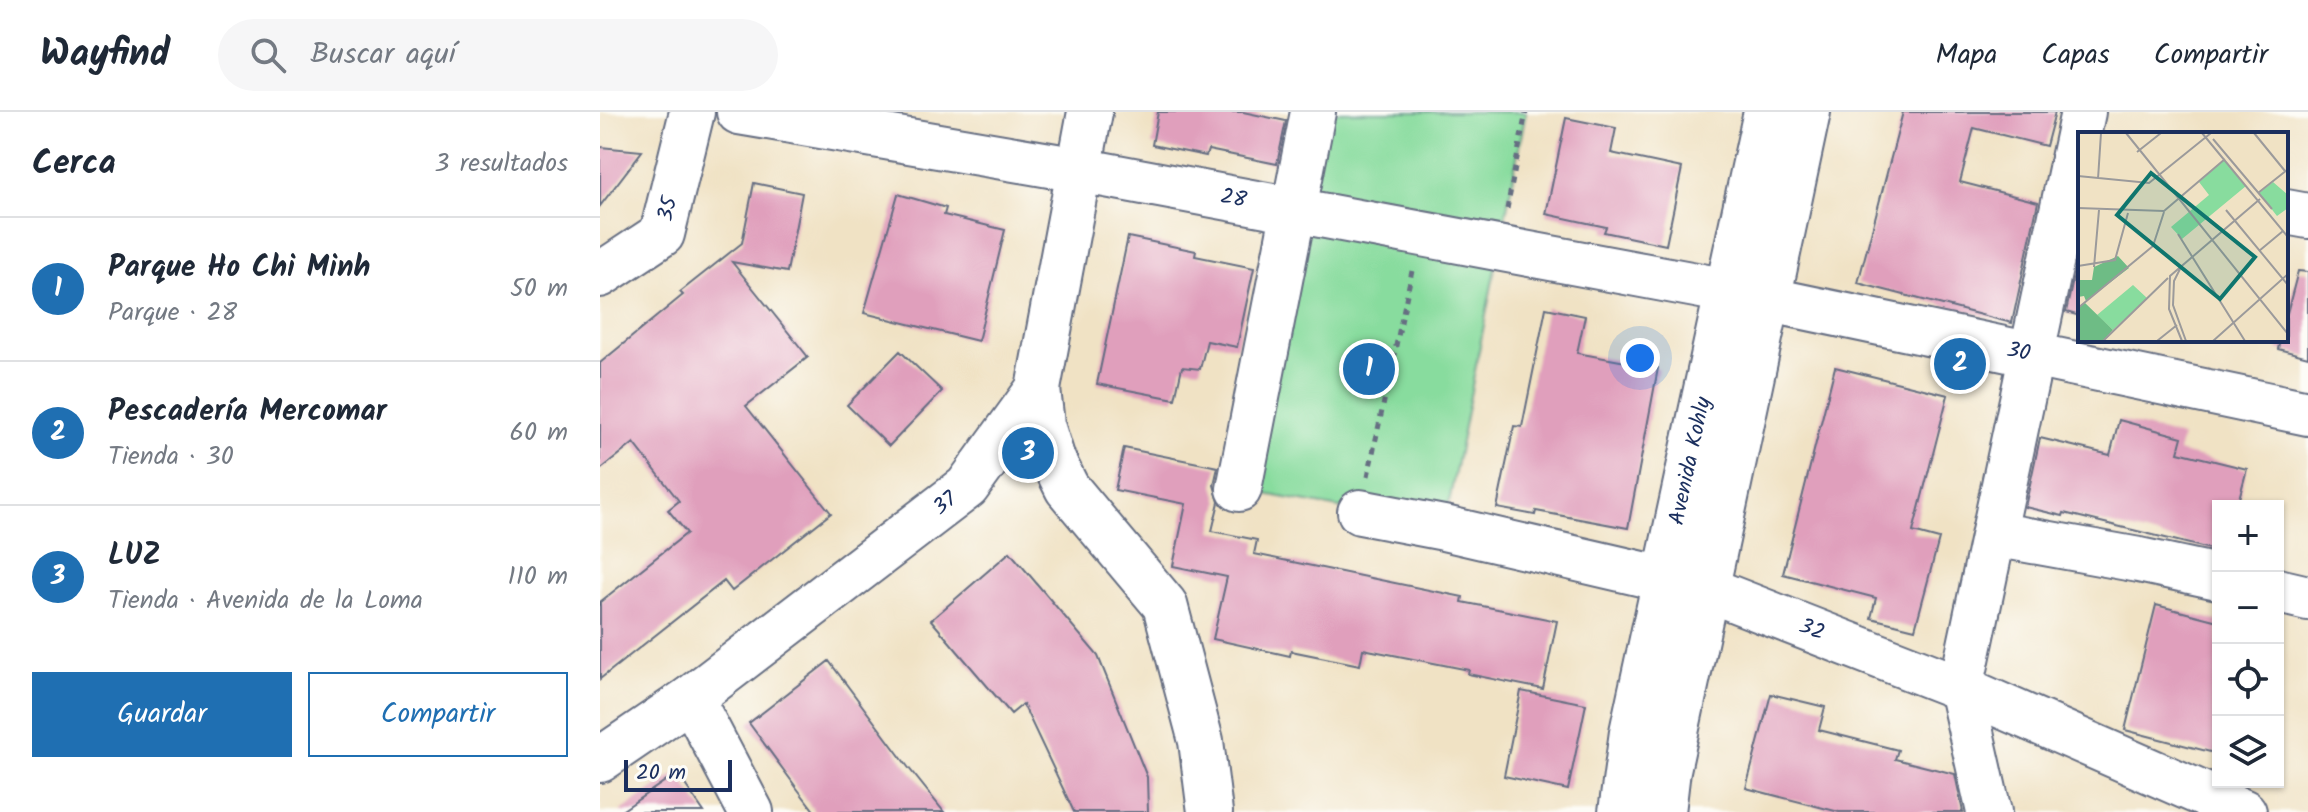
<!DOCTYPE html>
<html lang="es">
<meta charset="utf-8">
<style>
body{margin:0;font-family:Kalam,sans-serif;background:#f6f6f7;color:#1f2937}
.controls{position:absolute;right:24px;bottom:24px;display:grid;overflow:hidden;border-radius:0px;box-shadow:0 2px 6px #0004}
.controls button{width:72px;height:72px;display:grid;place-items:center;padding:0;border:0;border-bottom:2px solid #e0e1e3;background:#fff;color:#1f2937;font:40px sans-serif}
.scale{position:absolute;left:24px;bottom:20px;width:108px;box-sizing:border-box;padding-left:8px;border:4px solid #1b2f5e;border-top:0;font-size:22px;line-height:28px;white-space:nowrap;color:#1b2f5e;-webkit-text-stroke:6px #fdfcf7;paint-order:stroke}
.you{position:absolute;left:1040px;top:246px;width:28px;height:28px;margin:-20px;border:6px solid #fff;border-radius:50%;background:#1a73e8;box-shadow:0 0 0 12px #1a73e833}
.badge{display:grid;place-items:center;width:52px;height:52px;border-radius:50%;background:#1f6fb2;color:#fff;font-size:26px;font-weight:700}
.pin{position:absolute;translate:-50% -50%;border:4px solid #fff;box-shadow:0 2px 8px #0006}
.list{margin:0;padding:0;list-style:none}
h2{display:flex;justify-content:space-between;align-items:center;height:104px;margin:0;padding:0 32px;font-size:34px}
h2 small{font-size:26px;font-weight:400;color:#747a83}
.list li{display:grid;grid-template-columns:52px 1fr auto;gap:24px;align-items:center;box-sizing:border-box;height:144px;padding:0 32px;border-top:2px solid #e0e1e3}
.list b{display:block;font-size:30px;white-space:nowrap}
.list p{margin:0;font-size:26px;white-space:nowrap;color:#747a83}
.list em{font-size:26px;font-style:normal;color:#747a83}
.actions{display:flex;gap:16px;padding:24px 32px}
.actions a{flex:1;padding:18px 0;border:2px solid #1f6fb2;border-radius:0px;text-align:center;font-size:28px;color:#1f6fb2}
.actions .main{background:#1f6fb2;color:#fff}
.icon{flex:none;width:44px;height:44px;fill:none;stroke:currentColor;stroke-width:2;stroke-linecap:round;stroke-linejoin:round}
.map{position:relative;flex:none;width:1708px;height:700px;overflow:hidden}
header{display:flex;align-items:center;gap:48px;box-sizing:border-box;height:112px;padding:0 40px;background:#fff;border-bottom:2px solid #e0e1e3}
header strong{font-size:38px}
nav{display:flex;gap:44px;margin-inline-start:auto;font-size:28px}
.search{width:560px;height:72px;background:#f6f6f7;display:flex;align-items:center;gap:20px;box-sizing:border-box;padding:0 28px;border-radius:44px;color:#747a83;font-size:30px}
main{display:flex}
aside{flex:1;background:#fff}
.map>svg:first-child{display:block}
.green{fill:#88dc9e;stroke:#52867e;stroke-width:2}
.building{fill:#e09fbc}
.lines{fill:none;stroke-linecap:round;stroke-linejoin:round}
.minor-casing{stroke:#666e82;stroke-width:48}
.path{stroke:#666e82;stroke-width:5;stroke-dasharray:6 6;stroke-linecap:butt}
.minor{stroke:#fff;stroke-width:44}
.labels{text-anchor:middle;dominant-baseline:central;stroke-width:7;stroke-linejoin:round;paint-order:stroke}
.street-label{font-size:22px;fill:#1b2f5e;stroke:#fdfcf7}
.inset-road{fill:none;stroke:#9b9a9b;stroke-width:2}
.view{fill:#0f766e;fill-opacity:0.15;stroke:#0f766e;stroke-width:4}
.inset-edge{fill:none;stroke:#1b2f5e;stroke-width:4}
</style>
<header>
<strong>Wayfind</strong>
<div class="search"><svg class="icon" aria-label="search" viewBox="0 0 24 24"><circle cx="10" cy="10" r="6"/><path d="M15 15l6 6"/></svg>Buscar aquí</div>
<nav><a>Mapa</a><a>Capas</a><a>Compartir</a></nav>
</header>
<main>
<aside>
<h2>Cerca<small>3 resultados</small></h2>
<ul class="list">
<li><span class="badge">1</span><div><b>Parque Ho Chi Minh</b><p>Parque · 28</p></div><em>50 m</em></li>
<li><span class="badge">2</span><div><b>Pescadería Mercomar</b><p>Tienda · 30</p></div><em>60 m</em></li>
<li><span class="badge">3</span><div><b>LUZ</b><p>Tienda · Avenida de la Loma</p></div><em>110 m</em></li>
</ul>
<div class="actions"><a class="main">Guardar</a><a>Compartir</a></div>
</aside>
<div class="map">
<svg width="1708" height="700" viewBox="0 0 1708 700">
<rect width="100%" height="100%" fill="#fdfcf7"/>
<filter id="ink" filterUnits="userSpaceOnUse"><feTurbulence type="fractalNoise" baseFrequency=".0125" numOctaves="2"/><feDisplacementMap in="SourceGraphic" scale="16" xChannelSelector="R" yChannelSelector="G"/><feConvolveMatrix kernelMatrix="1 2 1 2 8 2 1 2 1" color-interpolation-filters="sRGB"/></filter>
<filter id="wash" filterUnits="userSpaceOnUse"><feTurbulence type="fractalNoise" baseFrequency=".006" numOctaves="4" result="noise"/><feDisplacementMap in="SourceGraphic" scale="32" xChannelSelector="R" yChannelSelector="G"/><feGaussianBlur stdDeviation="1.8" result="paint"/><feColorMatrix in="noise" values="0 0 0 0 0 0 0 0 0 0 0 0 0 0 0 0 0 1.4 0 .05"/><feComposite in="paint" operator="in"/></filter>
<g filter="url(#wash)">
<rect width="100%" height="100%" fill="#f0e2c4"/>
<path class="green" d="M713 0H926L844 416 639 377Z"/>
<g id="blocks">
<path class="building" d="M558 0H643L686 9 677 52 608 38 606 44 552 33Z
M1303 0H1455L1446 34 1374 16 1360 70 1438 90 1412 211 1258 171Z
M966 6 1016 16 1011 41 1082 56 1066 133 1004 120 1006 115 946 102Z
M0 35 42 39 0 94Z
M154 71 202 81 187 160 132 150 208 245 146 294 231 401 132 479 124 469 0 567V490L87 421 68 398 79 389 34 331 0 358V251L83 183 80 180 142 131Z
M298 82 346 96 344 103 405 118 378 229 264 201Z
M528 125 596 139 595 144 654 156 637 235 607 229 600 257 582 255 575 287 497 272Z
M1480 135V204L1466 200Z
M1698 159 1708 160V245L1678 237 1680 228H1686V205Z
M946 196 985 204 977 241 1058 256 1028 416 936 399 935 403 897 396 914 314 922 315Z
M300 239 342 279 289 334 247 293Z
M1235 255 1348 283 1313 420 1339 427 1315 517 1271 506 1276 486 1183 462Z
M1519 308 1582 325 1578 340 1647 357 1637 394H1618V439L1464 401 1463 404 1425 395 1440 326 1510 343Z
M524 336 618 355 614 373 619 390 612 419 657 428 654 442 863 485 862 490 957 509 943 577 868 562 869 558 763 537 760 553 691 539 690 544 613 527 627 465 573 454 586 392 515 378Z
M410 440 498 544 547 665 548 700H474L423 592 411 602 331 508Z
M1556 493 1618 509V642L1525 618Z
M229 549 308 655 344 700H215L196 675 149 611Z
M921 579 986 592 968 678 904 664Z
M1171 582 1225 595 1219 618 1298 638 1295 647 1355 662 1363 700H1239L1146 676Z
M77 661 104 700H20Z"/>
</g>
</g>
<g filter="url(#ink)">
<use href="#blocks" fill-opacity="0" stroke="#666e82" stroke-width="2"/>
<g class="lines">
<g class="minor-casing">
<g id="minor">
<path id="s1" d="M139 0 479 58 1128 179 1708 301"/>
<path d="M1686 100 1708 104"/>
<path id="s2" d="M0 163 62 122 92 0"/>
<path d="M438 277 442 313 453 348 467 376 565 493 601 629 610 700"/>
<path d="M639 377 713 0"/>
<path id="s3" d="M760 400 844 416 1107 477 1361 576 1644 700"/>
<path d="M1394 422 1539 448 1618 465"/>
<path d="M1678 479 1708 486"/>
<path d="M91 586 151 700"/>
<path id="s4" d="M0 648 91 586 367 375 438 277 490 0"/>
<path id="s5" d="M1021 700 1032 620 1166 0"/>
<path d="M1063 700 1068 658 1208 0"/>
<path d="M1389 700 1361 576 1483 0"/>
</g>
</g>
<path class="path" d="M907 97 926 0
M768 364 812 159"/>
<use href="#minor" class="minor"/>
</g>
</g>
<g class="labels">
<g class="street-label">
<text stroke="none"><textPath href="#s1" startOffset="502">28</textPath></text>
<text stroke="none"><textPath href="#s2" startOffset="100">35</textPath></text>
<text stroke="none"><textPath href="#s1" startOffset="1302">30</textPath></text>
<text stroke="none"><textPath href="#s5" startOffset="358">Avenida Kohly</textPath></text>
<text stroke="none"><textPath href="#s4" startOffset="430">37</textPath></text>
<text stroke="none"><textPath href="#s3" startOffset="468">32</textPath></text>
</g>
</g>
<g transform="translate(1478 20)">
<rect width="210" height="210" fill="#f0e2c4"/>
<path d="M146 28 168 54 104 107 93 95 131 63 121 50ZM195 50 210 63V76L199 84 181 61ZM55 153 69 166 35 198 19 183Z" fill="#88dc9e"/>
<path d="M40 124 51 136 8 169 6 164 0 165V148H14L16 135ZM7 171 35 198 25 209H0V176Z" fill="#6ebc85"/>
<path class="inset-road" d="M48 1 210 202M124 1 210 105M176 1 207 39M135 7 194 77M59 20 83 1M0 44 71 51 133 1M20 47 23 1M180 61 209 38M0 76 86 79 147 27M148 78 210 153M100 102 167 209M181 119 205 99M0 134 37 128 50 81M16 135 21 78M103 135 96 149 95 173 108 209M0 176 75 114 86 80M25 209 90 146M79 209 99 193M104 209 91 177 92 144 182 67M135 209 210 142"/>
<path class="view" d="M73 41 177 125 142 167 39 83Z"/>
<rect width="210" height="210" class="inset-edge"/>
</g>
</svg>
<div class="controls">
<button>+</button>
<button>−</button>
<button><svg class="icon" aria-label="locate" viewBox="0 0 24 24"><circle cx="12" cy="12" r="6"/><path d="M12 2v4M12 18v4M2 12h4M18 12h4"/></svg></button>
<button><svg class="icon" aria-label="layers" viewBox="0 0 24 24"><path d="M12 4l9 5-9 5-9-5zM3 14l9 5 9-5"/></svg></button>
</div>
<div class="scale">20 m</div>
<div class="you"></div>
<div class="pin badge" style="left:769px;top:257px">1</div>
<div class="pin badge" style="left:1360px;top:252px">2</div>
<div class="pin badge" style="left:428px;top:341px">3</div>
</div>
</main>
